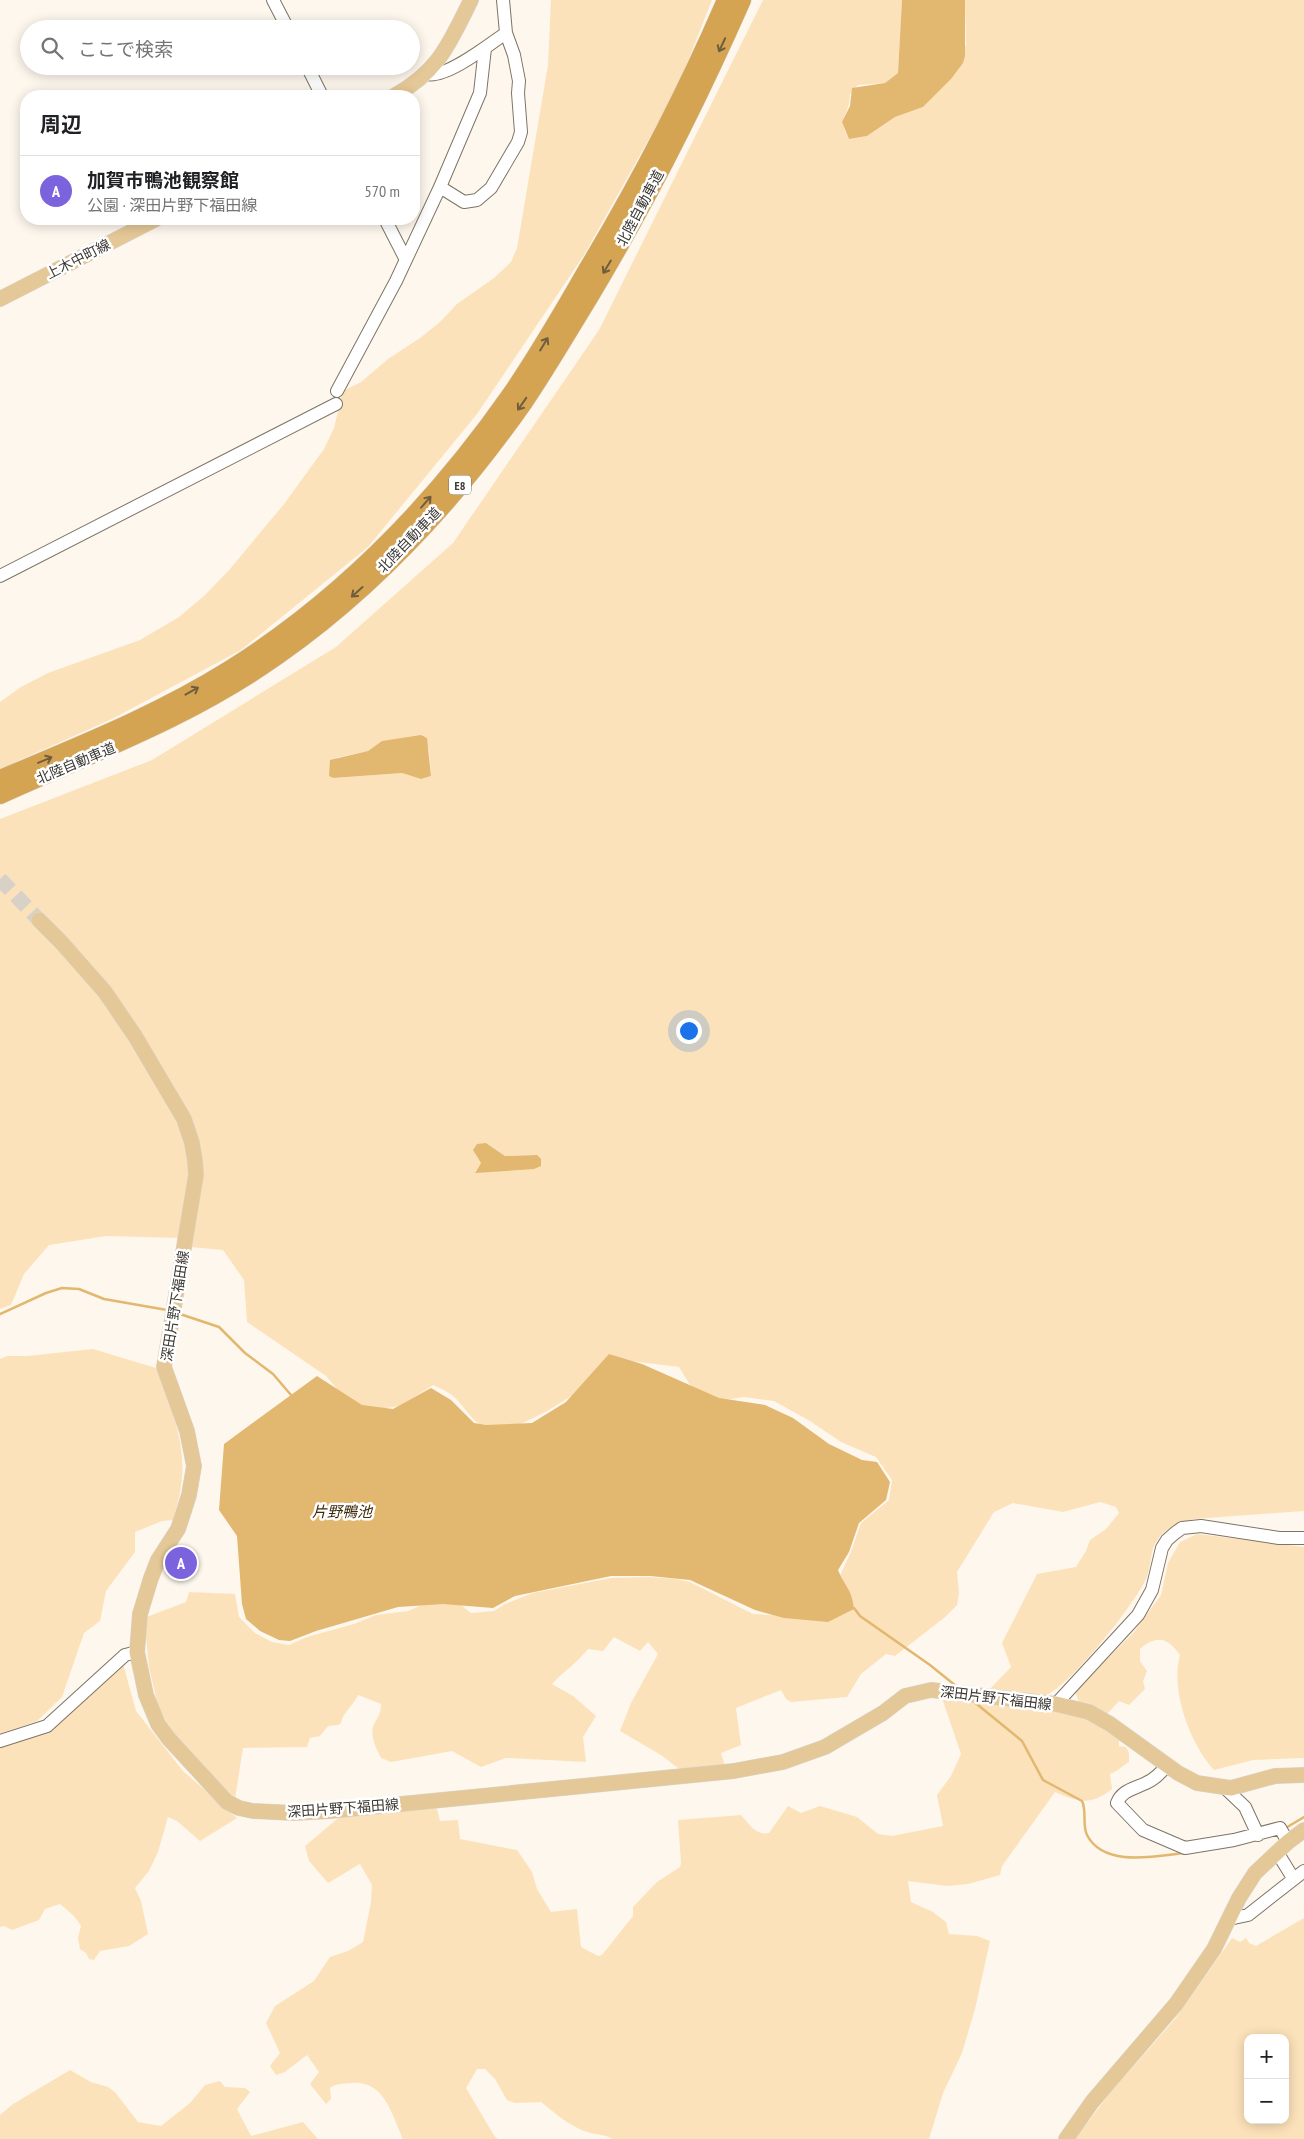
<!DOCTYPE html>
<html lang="ja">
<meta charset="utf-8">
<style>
body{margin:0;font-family:"PT Sans Narrow","Noto Sans JP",sans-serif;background:#f6f6f6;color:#202124}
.controls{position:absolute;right:15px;bottom:15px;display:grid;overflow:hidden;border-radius:10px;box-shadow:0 2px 12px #0003}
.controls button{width:45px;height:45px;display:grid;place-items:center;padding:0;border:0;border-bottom:1px solid #e0e0e0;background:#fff;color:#202124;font:25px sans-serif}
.you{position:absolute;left:688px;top:1030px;width:18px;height:18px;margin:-12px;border:4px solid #fff;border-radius:50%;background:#1a73e8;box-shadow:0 0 0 8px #1a73e833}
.badge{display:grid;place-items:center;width:32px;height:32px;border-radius:50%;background:#7c63de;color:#fff;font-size:16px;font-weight:700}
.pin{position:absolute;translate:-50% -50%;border:2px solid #fff;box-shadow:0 1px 5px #0006}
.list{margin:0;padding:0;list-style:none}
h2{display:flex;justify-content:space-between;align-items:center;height:65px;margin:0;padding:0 20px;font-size:21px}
h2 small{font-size:16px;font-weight:400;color:#757577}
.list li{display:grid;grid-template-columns:32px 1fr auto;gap:15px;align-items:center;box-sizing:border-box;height:70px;padding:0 20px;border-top:1px solid #e0e0e0}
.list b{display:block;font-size:19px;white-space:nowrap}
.list p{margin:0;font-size:16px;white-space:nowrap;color:#757577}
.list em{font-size:16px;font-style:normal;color:#757577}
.icon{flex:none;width:28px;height:28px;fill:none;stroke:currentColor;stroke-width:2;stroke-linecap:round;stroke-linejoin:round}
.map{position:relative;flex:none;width:1304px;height:2139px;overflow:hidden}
.search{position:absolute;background:#fff;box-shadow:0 2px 12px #0003;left:20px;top:20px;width:400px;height:55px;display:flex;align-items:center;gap:12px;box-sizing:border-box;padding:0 18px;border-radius:28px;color:#757577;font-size:19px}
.panel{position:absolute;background:#fff;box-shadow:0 2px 12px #0003;left:20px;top:90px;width:400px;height:135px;border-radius:20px}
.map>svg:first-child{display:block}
.green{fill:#fce2ba;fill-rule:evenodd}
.water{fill:#e2b770}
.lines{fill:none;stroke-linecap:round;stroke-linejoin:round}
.stream{stroke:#e2b770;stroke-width:2.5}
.major-tunnel{stroke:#d7d1c7;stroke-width:15;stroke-dasharray:15 8;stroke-linecap:butt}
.minor-casing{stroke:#7e7465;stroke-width:14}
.major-casing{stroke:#d8d7d6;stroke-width:16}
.highway-casing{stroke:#d8d7d6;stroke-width:19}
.minor{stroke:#fff;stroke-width:12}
.major{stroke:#e5c897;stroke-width:15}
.highway{stroke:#d4a452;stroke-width:18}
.oneway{stroke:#715d3d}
.labels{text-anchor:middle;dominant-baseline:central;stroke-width:5;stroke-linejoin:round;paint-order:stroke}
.shield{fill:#fff;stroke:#76736f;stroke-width:1}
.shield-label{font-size:12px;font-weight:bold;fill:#3b3731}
.street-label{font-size:14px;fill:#3b3731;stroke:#fff}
.water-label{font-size:15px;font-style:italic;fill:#3c2a0a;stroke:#fff}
</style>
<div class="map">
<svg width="1304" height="2139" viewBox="0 0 1304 2139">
<rect width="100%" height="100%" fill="#fef7ed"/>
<path class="green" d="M551 0H712L677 89 584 255 477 414 368 547 241 650 112 719 0 769V702L21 687 48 673 140 640 179 617 205 595 230 569 284 504 324 449 334 428 343 391 361 382 388 359 420 338 440 322 457 304 494 278 511 262 517 248 548 65Z
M763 0H902L898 73 885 83 858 85 850 94C850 116 836 116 849 139L867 136 895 117 923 107 951 79 966 45 965 0H1304V1511L1194 1519C1181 1522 1165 1528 1158 1539 1149 1551 1152 1565 1146 1579 1136 1602 1065 1694 1041 1697 1026 1698 1003 1693 988 1691L1011 1667 1002 1643 1037 1574 1076 1567 1086 1551 1090 1540 1106 1529 1119 1513 1116 1507 1100 1502 1063 1512 1013 1503 994 1512 957 1572 959 1593 957 1605 944 1618 895 1656 886 1654 861 1674 847 1697 791 1702 786 1699 781 1690 736 1708 741 1745 721 1753 725 1766 682 1771 661 1755 620 1731 631 1703 658 1654 648 1642 640 1651 614 1637 603 1651 588 1649C576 1664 565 1670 552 1684L573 1696 596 1716 583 1737 586 1762 506 1758 481 1767 452 1751 391 1762 381 1758C377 1750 370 1736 373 1727 377 1717 381 1715 381 1704L358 1695C353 1706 343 1712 341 1723L338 1725 328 1726 320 1736 310 1738 307 1747 243 1748 235 1799 182 1745 159 1710 149 1667 144 1618 186 1602 189 1592 235 1594 239 1617 255 1633 272 1642 289 1645 307 1637 354 1624 376 1615 408 1611 429 1602 453 1599 471 1613 494 1611 505 1604 533 1593 611 1578 649 1577 675 1579 690 1582 753 1614 809 1617 837 1582 850 1554 861 1523 889 1500 892 1480 876 1457 841 1442 810 1421 774 1401 744 1397 713 1402 698 1398 679 1367 623 1360C597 1378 512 1445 482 1426 469 1418 463 1404 453 1396 447 1391 439 1388 433 1385L400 1406 372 1410 353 1408 326 1376 247 1322 244 1280 223 1250 190 1247 180 1238 106 1236 49 1245 24 1274 11 1305 0 1309V819L152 760 336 647 453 543 599 330ZM399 740 429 749 431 776 421 779 402 773 333 778 329 776 336 758 368 751 382 741ZM486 1143 505 1156 537 1155 475 1172 481 1163Z
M93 1349 156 1368C178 1427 193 1458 173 1520L162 1521 135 1532V1552L106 1591 100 1621 84 1633 62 1697 37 1721 0 1734V1359L7 1356H27Z
M1197 1534 1304 1547V1758L1253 1760 1214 1770C1190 1744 1170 1690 1180 1655 1167 1637 1157 1635 1140 1649V1661L1147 1671 1143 1681 1145 1689 1129 1705 1119 1701 1106 1715 1079 1702 1075 1691 1134 1632 1161 1595 1168 1563 1180 1542Z
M122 1660 136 1711 183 1771 237 1818 200 1841 177 1821 168 1817 158 1852 149 1871 135 1888 141 1901 148 1934 129 1946 100 1951 94 1960 89 1959 86 1953 80 1949 78 1938 81 1926 74 1916 60 1904 45 1909 39 1920 12 1930 4 1926 0 1927V1747L52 1730Z
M942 1698 1067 1712 1100 1723 1119 1736V1746L1126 1747 1129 1753V1762C1122 1766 1118 1771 1110 1774L1112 1789C1091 1806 1078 1802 1055 1792L1002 1866 1000 1875 968 1884 947 1886 908 1881 911 1902 933 1912 946 1922 949 1934 977 1936 990 1941 975 2009 962 2053 943 2093 929 2139H613C605 2134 595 2135 587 2132 569 2126 555 2113 541 2102L515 2103 507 2100 495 2079 485 2069H477L466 2088 495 2137 498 2139H403C392 2116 385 2080 352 2083 344 2084 336 2083 330 2088L331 2099 326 2104 310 2084 319 2072 307 2055 285 2072 276 2075 270 2066 280 2053 266 2023 275 2006 314 1981 330 1957 348 1951 363 1942 371 1902 372 1885 360 1864 328 1883 309 1861 305 1846 343 1814 436 1805 440 1821 458 1820 460 1839 517 1850 532 1872 537 1889 551 1912 577 1909 581 1947 598 1956 602 1955 633 1916V1907L657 1882 680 1867 681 1863 678 1820 741 1815C749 1824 756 1836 769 1833L788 1806 801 1813 820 1806 857 1817 878 1834 892 1836 943 1826 937 1795 951 1776 961 1754Z
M1304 1918V2139H1075L1110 2093 1175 2019 1232 1938 1240 1942 1246 1938 1249 1943 1256 1946ZM1248 2038H1285V2120H1248Z
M70 2070 91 2082 108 2087 115 2092 138 2122 161 2126 190 2103 205 2085 220 2081 225 2087 245 2088 250 2092 237 2109 251 2136 303 2122 318 2139H0V2115L13 2104Z"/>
<path class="water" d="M902 0H965V56L963 63 951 79 923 107 895 117 867 136 849 139 842 122 850 106 852 88 885 83 898 73Z
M421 735 427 738 431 776 421 779 402 773 333 778 329 776 330 760 368 751 382 741Z
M486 1143 505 1156 537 1155 541 1159V1166L534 1169 475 1173 481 1163 473 1150 477 1144Z
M609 1354 642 1364 719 1398 765 1405 793 1418 829 1444 862 1460 877 1462 890 1482 886 1500 859 1523 849 1552 838 1570C845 1587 852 1589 854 1609L828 1622 784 1618 755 1610 690 1580 650 1576H611L515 1596 493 1608 443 1604 398 1607 316 1631 290 1641 279 1640 260 1631 246 1619 242 1604 237 1536 219 1510 224 1444 317 1376 362 1405 393 1409 431 1388 451 1400 474 1423 486 1425 532 1423 566 1402Z"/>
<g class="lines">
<path class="stream" d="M177 1313 219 1327 245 1353 273 1374 291 1395
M0 1314 46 1293 62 1288 79 1289 104 1299 167 1310
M854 1608 860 1616 930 1665 956 1686
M973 1701 1022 1741 1043 1780 1082 1801C1087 1811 1082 1825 1087 1835 1104 1868 1156 1856 1184 1853
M1284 1829 1304 1817"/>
<path class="major-tunnel" d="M0 879 39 920"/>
<g class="minor-casing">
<path id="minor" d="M273 0 288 29
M307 66 322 96
M427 74C446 79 490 44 506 33
M440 187 464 202 477 200 491 188 518 142 521 132 518 93 519 81 514 55 506 33 503 0
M385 219 405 258
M337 391 396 281 440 187 480 93 485 48
M0 576 336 404
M1056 1704 1138 1615 1152 1590 1162 1548 1167 1540 1175 1533 1182 1528 1201 1526 1279 1538H1304
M0 1741 47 1726 125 1655 137 1652
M1167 1765C1161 1773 1155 1779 1146 1783 1134 1789 1122 1790 1117 1803L1143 1830 1185 1848 1234 1840 1280 1828 1288 1842
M1225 1788 1245 1807 1258 1835
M1277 1852 1293 1878
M1229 1919 1248 1915 1304 1871"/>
</g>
<g class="major-casing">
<path id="major" d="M394 96C439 71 449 44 471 0
M0 299 156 219
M39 920 61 942 105 992 135 1036 184 1119 192 1143 195 1161 196 1175 164 1367 187 1431 194 1466 189 1495 182 1517 178 1529 158 1560 151 1578 140 1614 137 1652 146 1695 158 1724 169 1739 227 1802 239 1808 253 1811 294 1813 330 1811 734 1771 783 1762 825 1747 883 1713 905 1696 931 1690 1056 1704 1089 1712 1110 1724 1178 1773 1197 1783 1231 1788 1275 1776 1304 1775
M1066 2139 1092 2102 1176 2004 1214 1949 1239 1898 1255 1873 1288 1842 1304 1830"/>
</g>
<g class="highway-casing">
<path id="highway" d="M0 779C78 746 157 715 229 670 342 599 436 502 512 393 539 353 563 312 587 270 639 183 686 93 726 0
M0 795C97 751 189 718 277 656 374 588 456 499 524 402 547 368 568 332 590 296 647 201 697 102 742 0"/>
</g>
<use href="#minor" class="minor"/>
<use href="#major" class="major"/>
<use href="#highway" class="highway"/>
</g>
<defs><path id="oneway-shaft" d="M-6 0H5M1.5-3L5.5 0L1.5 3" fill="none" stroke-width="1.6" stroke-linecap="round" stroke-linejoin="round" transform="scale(1.25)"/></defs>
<g class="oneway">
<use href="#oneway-shaft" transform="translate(722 45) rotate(115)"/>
<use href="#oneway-shaft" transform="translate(607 267) rotate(121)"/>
<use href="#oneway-shaft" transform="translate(544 344) rotate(-59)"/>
<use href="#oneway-shaft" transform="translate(522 404) rotate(125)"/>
<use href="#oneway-shaft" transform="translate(426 502) rotate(-49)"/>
<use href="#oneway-shaft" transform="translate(357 592) rotate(138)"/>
<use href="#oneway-shaft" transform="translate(192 691) rotate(-29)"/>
<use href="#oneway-shaft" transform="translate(45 760) rotate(-23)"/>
</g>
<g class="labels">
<rect class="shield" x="449" y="475.5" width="22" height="19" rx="4"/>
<g class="shield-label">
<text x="460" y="485">E8</text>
</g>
<g class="street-label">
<text transform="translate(640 208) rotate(-62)">北陸自動車道</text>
<text transform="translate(78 259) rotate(-27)">上木中町線</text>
<text transform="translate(409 540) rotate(-46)">北陸自動車道</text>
<text transform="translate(76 763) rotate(-23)">北陸自動車道</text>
<text transform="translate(175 1306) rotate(-81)">深田片野下福田線</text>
<text transform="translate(996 1698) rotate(7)">深田片野下福田線</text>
<text transform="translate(343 1808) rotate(-4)">深田片野下福田線</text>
</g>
<g class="water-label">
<text x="342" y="1511">片野鴨池</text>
</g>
</g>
</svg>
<div class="controls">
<button>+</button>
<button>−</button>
</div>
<div class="you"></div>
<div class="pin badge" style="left:181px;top:1563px">A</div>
<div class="search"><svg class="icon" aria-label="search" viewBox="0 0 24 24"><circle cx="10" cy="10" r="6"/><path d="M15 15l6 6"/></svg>ここで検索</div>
<section class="panel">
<h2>周辺<small></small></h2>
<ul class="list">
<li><span class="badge">A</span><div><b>加賀市鴨池観察館</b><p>公園 · 深田片野下福田線</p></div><em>570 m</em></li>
</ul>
</section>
</div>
